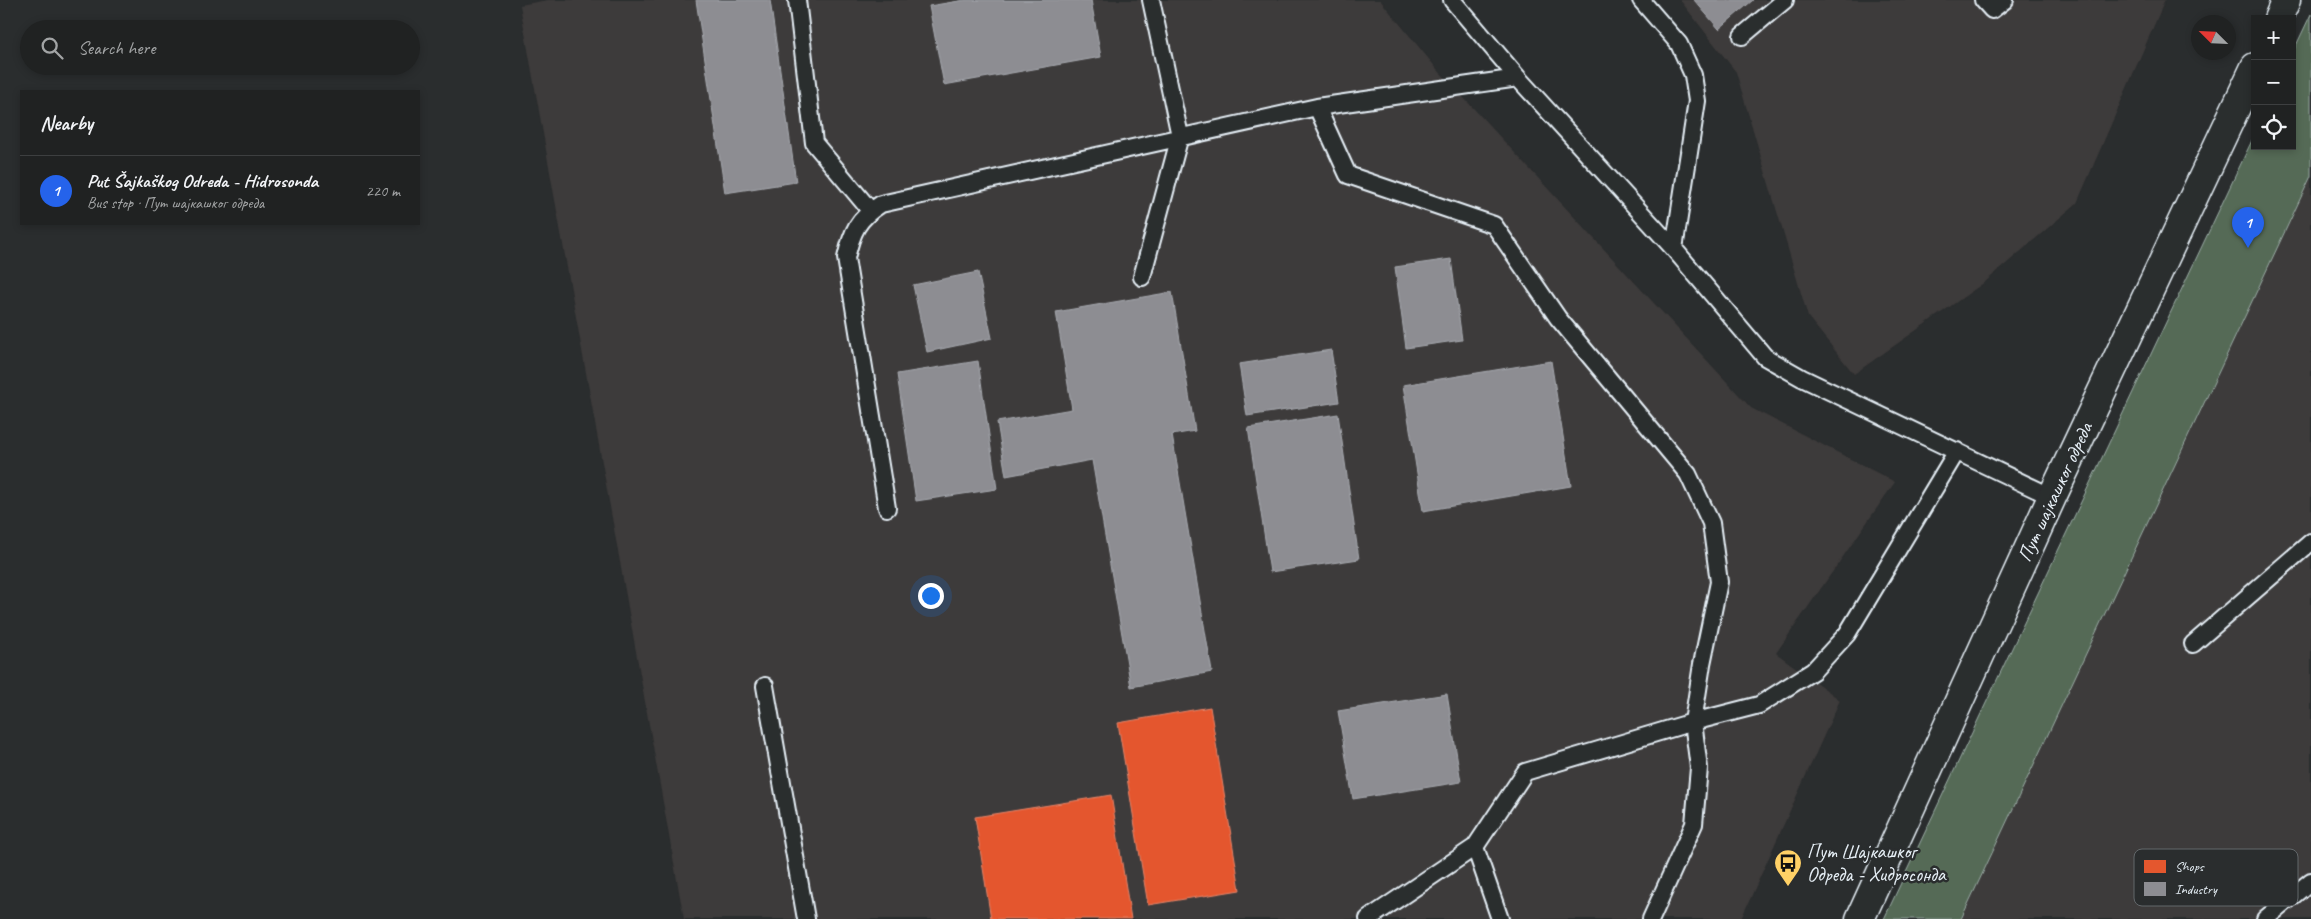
<!DOCTYPE html>
<meta charset="utf-8">
<style>
body{margin:0;font-family:Caveat,sans-serif;background:#2d2f2f;color:#f1f3f6}
.controls{position:absolute;right:15px;top:15px;display:grid;overflow:hidden;border-radius:0px;box-shadow:0 2px 8px #0003}
.controls button{width:45px;height:45px;display:grid;place-items:center;padding:0;border:0;border-bottom:1px solid #3d3f40;background:#202222;color:#f1f3f6;font:25px sans-serif}
.compass{position:absolute;left:2191px;top:15px;width:45px;height:45px;border-radius:50%;background:#202222;box-shadow:0 2px 8px #0003;rotate:294deg}
.you{position:absolute;left:930px;top:595px;width:18px;height:18px;margin:-12px;border:4px solid #fff;border-radius:50%;background:#1a73e8;box-shadow:0 0 0 8px #1a73e833}
.badge{display:grid;place-items:center;width:32px;height:32px;border-radius:50%;background:#2563eb;color:#fff;font-size:16px;font-weight:700}
.pin{position:absolute;translate:-50% -41px;filter:drop-shadow(0 1px 2px #0008)}
.pin::after{content:'';position:absolute;top:26px;width:18px;height:15px;background:inherit;clip-path:polygon(0 0,100% 0,50% 100%)}
.list{margin:0;padding:0;list-style:none}
h2{display:flex;justify-content:space-between;align-items:center;height:65px;margin:0;padding:0 20px;font-size:21px}
h2 small{font-size:16px;font-weight:400;color:#a2a4a5}
.list li{display:grid;grid-template-columns:32px 1fr auto;gap:15px;align-items:center;box-sizing:border-box;height:70px;padding:0 20px;border-top:1px solid #3d3f40}
.list b{display:block;font-size:19px;white-space:nowrap}
.list p{margin:0;font-size:16px;white-space:nowrap;color:#a2a4a5}
.list em{font-size:16px;font-style:normal;color:#a2a4a5}
.icon{flex:none;width:28px;height:28px;fill:none;stroke:currentColor;stroke-width:2;stroke-linecap:round;stroke-linejoin:round}
.map{position:relative;flex:none;width:2311px;height:919px;overflow:hidden}
.search{position:absolute;background:#202222;box-shadow:0 2px 8px #0003;left:20px;top:20px;width:400px;height:55px;display:flex;align-items:center;gap:12px;box-sizing:border-box;padding:0 18px;border-radius:28px;color:#a2a4a5;font-size:19px}
.panel{position:absolute;background:#202222;box-shadow:0 2px 8px #0003;left:20px;top:90px;width:400px;height:135px;border-radius:0px}
.map>svg:first-child{display:block}
.built{fill:#3d3a3a}
.green{fill:#546b57;stroke:#9eaea8}
.shops{fill:#e4572e;stroke:#e5856b}
.industry{fill:#8d8d92;stroke:#a8abb1}
.lines{fill:none;stroke-linecap:round;stroke-linejoin:round}
.lane-casing{stroke:#e8f1f8;stroke-width:20}
.secondary-casing{stroke:#e8f1f8;stroke-width:31}
.lane{stroke:#2a2d2e;stroke-width:16}
.secondary{stroke:#2a2d2e;stroke-width:28}
.labels{text-anchor:middle;dominant-baseline:central;stroke-width:5;stroke-linejoin:round;paint-order:stroke}
.street-label{font-size:20px;fill:#e8f1f8;stroke:#2a2d2e}
.poi-label{font-size:20px;fill:#e8f1f8;stroke:#2a2d2e;text-anchor:start}
.key{fill:#2a2d2e;stroke:#63686b;stroke-width:1}
.key-label{font-size:14px;fill:#e8f1f8}
</style>
<div class="map">
<svg width="2311" height="919" viewBox="0 0 2311 919">
<rect width="100%" height="100%" fill="#2a2d2e"/>
<filter id="ink" filterUnits="userSpaceOnUse"><feTurbulence type="fractalNoise" baseFrequency=".02" numOctaves="2"/><feDisplacementMap in="SourceGraphic" scale="10" xChannelSelector="R" yChannelSelector="G"/><feConvolveMatrix kernelMatrix="1 2 1 2 8 2 1 2 1" color-interpolation-filters="sRGB"/></filter>
<g filter="url(#ink)">
<path class="built" d="M548 0H1380L1437 69 1751 408 1895 482 1776 653 1840 700 1741 919H684L520 5Z
M1680 0H2165L2077 203 1985 282 1854 374 1808 317 1736 72Z
M2311 176V919H1961Z"/>
<path class="green" d="M2311 14V176L1961 919H1884L2255 134V146H2292V54Z"/>
<path class="shops" d="M1210 707 1240 890 1148 905 1118 723Z
M1111 795 1131 919H991L975 817Z"/>
<path class="industry" d="M696 0H770L796 182 725 193Z
M965 0H1091L1101 57 944 85 929 6Z
M1694 0H1753L1719 29Z
M1451 259 1462 340 1406 348 1395 267Z
M978 272 992 338 927 352 913 285Z
M1172 292 1195 431 1172 435 1212 672 1131 687 1092 460 1006 476 997 422 1072 409 1056 312Z
M1331 350 1339 402 1247 416 1239 364Z
M978 361 997 489 916 501 897 374Z
M1551 361 1571 486 1423 511 1403 385Z
M1338 414 1359 559 1270 572 1248 428Z
M1447 694 1461 782 1353 799 1338 711Z"/>
<g class="lines">
<g class="lane-casing">
<path id="lane" d="M797 0 814 143 870 210
M1452 0 1518 78 1674 249 1765 357 1802 378 2052 497
M1641 0 1679 44 1693 75 1697 101 1674 249
M1983 0 1992 10 2005 0
M1742 36 1785 0
M1317 107 1348 175 1494 225 1558 318 1688 474 1711 523 1719 582 1702 664 1693 722 1699 768 1694 824 1651 919
M1142 277 1180 136 1151 0
M887 508 846 258C852 232 857 219 881 204L1317 107 1518 78
M2193 644 2311 542
M765 686 806 919
M1475 847 1500 919
M1368 919 1475 847 1525 772 1693 722 1759 705 1813 671 1847 634 1957 451
M2265 919 2311 881"/>
</g>
<g class="secondary-casing">
<path id="secondary" d="M2278 19 2286 0
M1860 919 2052 497 2255 67"/>
</g>
<use href="#lane" class="lane"/>
<use href="#secondary" class="secondary"/>
</g>
</g>
<defs>
<g id="bus-pin" transform="scale(1.4375)"><path d="M0 17L-7.5 6A9.5 9.5 0 1 1 7.5 6Z" fill="#ffd166" stroke="#2a2d2e"/><path d="M-5-6H5V4H4V6H2V4H-2V6H-4V4H-5ZM-3.5-4V0h7V-4ZM-3.5 1.2v1.5H-2V1.2ZM2 1.2v1.5H3.5V1.2Z" fill="#111"/></g>
</defs>
<g fill-rule="evenodd">
<use href="#bus-pin" x="1788" y="863"/>
</g>
<g class="labels">
<g class="street-label">
<text transform="translate(2055 492) rotate(-65)">Пут шајкашког одреда</text>
</g>
<g class="poi-label">
<text x="1807" y="851">Пут Шајкашког<tspan x="1807" dy="23">Одреда - Хидросонда</tspan></text>
</g>
</g>
<rect x="2134" y="849" width="164" height="57" rx="8" class="key"/>
<rect x="2144" y="860" width="22" height="13" fill="#e4572e"/>
<rect x="2144" y="882" width="22" height="14" fill="#8d8d92"/>
<g class="key-label">
<text x="2175" y="871">Shops</text>
<text x="2175" y="894">Industry</text>
</g>
</svg>
<div class="controls">
<button>+</button>
<button>−</button>
<button><svg class="icon" aria-label="locate" viewBox="0 0 24 24"><circle cx="12" cy="12" r="6"/><path d="M12 2v4M12 18v4M2 12h4M18 12h4"/></svg></button>
</div>
<svg class="compass" viewBox="-18 -18 36 36"><path d="M0-13l5 13h-10z" fill="#e53935"/><path d="M0 13l5-13h-10z" fill="#a2a4a5"/></svg>
<div class="you"></div>
<div class="pin badge" style="left:2248px;top:248px">1</div>
<div class="search"><svg class="icon" aria-label="search" viewBox="0 0 24 24"><circle cx="10" cy="10" r="6"/><path d="M15 15l6 6"/></svg>Search here</div>
<section class="panel">
<h2>Nearby<small></small></h2>
<ul class="list">
<li><span class="badge">1</span><div><b>Put Šajkaškog Odreda - Hidrosonda</b><p>Bus stop · Пут шајкашког одреда</p></div><em>220 m</em></li>
</ul>
</section>
</div>
